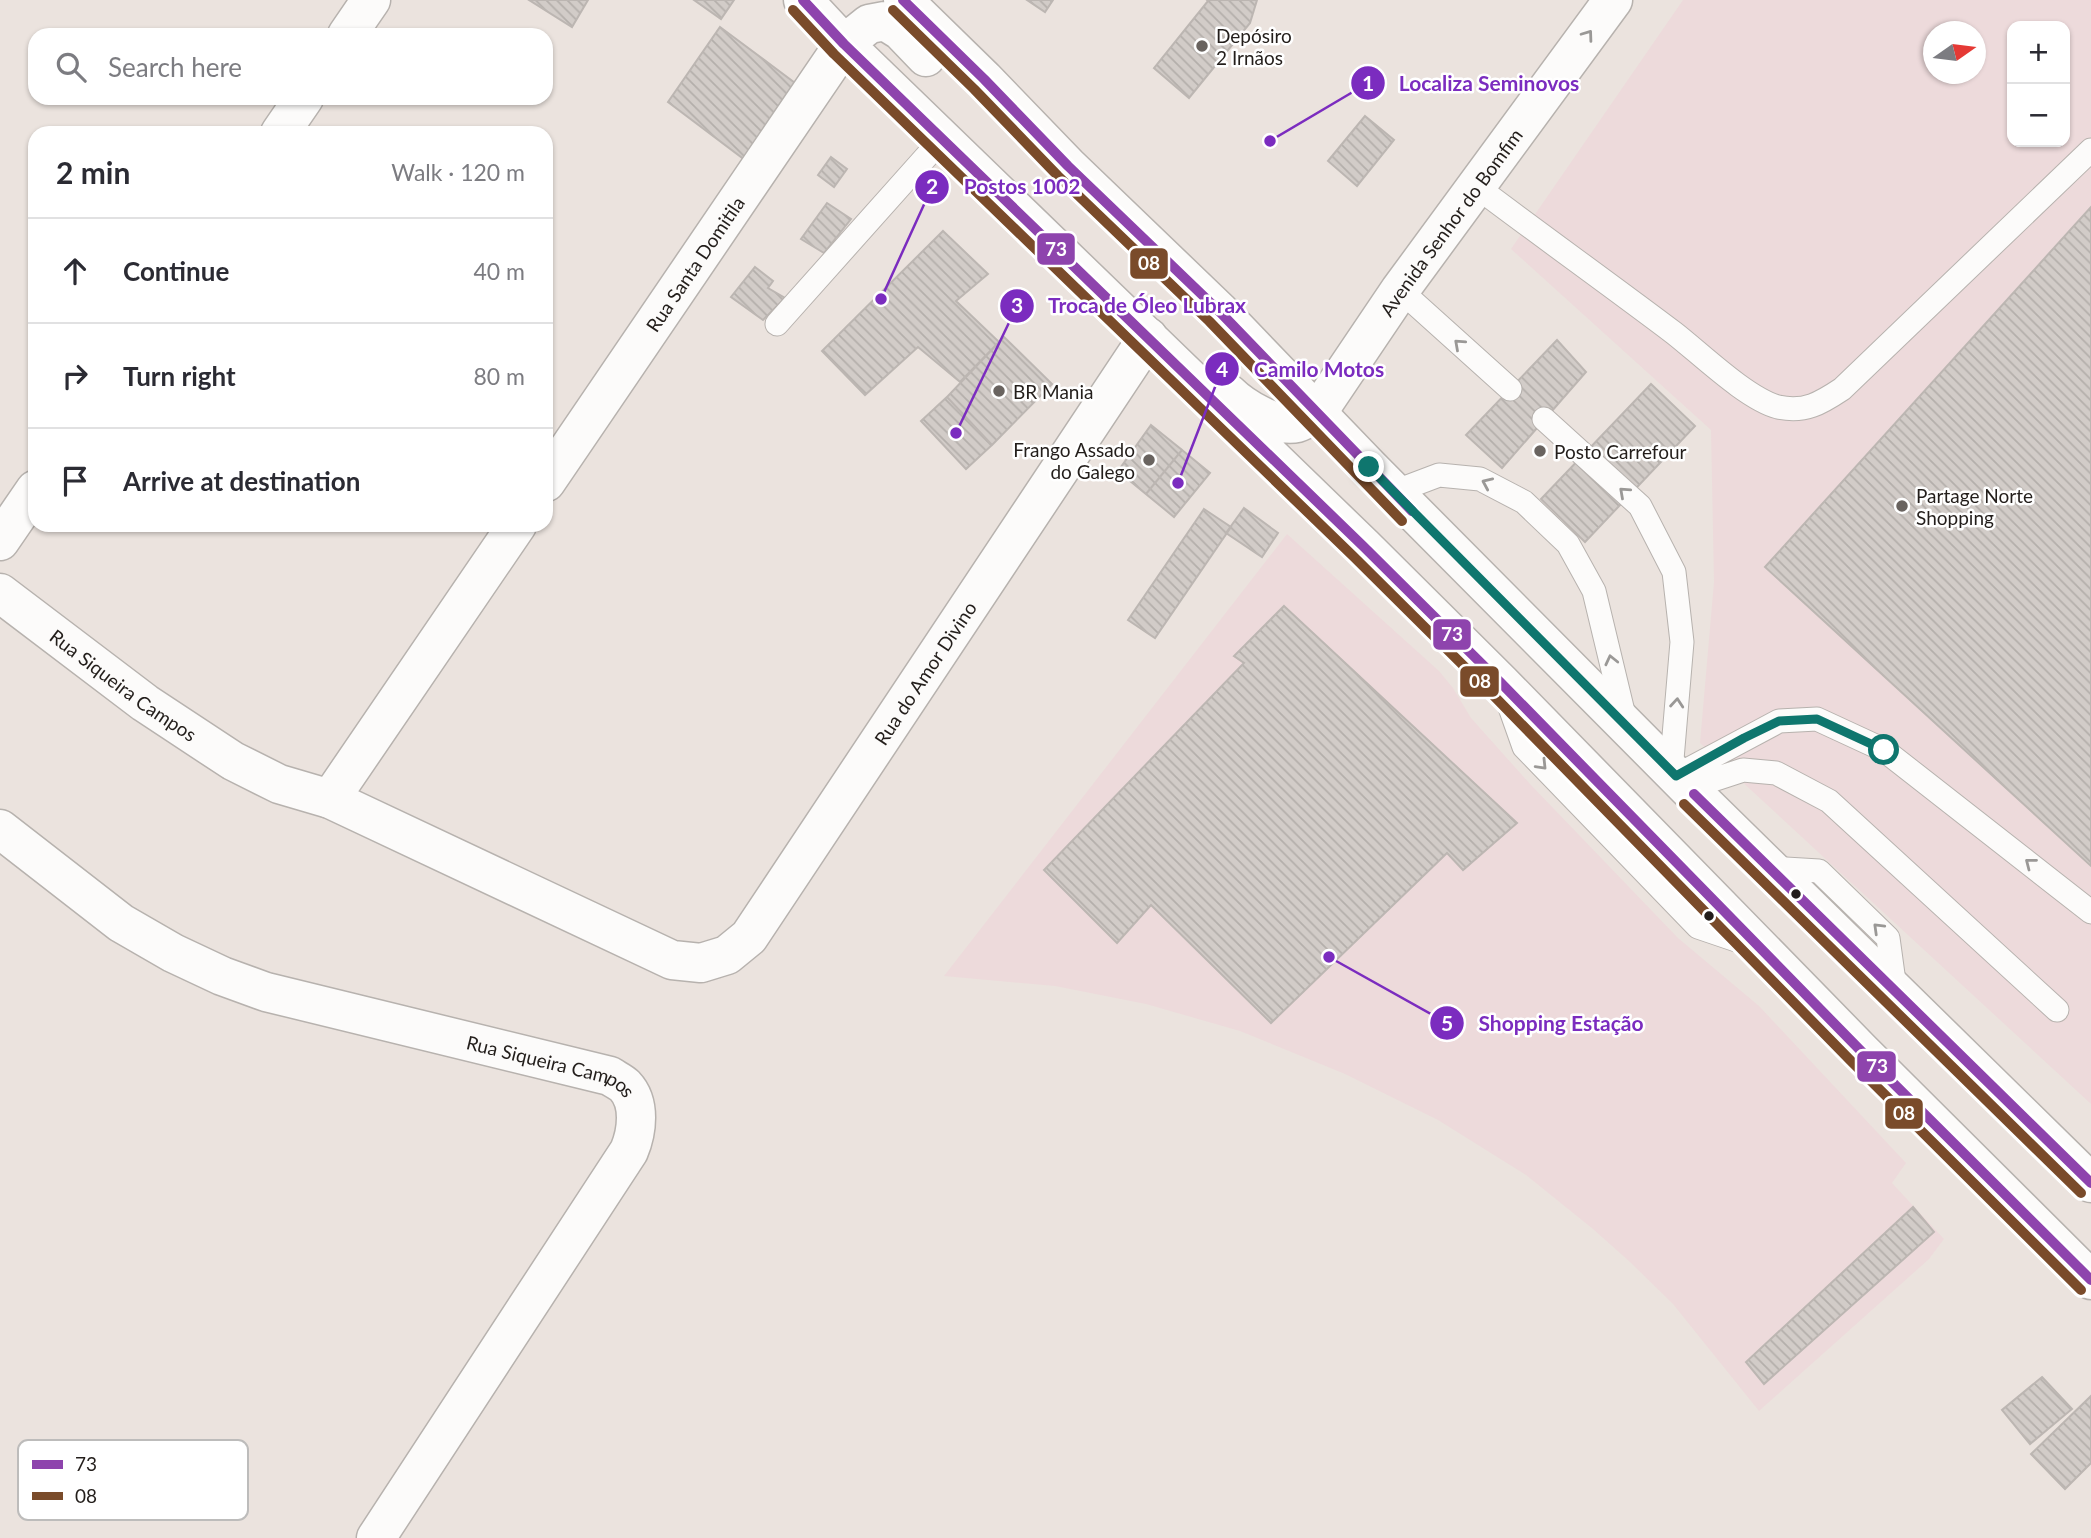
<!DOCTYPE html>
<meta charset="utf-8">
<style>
body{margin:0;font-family:Lato,sans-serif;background:#f7f7f7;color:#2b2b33}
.controls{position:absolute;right:21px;top:21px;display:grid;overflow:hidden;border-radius:14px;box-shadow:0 2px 5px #0004}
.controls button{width:63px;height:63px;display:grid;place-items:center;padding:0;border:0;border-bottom:2px solid #e1e1e2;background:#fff;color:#2b2b33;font:35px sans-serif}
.compass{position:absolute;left:1923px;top:21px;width:63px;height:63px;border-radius:50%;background:#fff;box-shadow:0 2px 5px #0004;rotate:76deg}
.stop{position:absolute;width:21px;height:21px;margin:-16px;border:5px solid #0f766e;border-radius:50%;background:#fff}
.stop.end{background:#0f766e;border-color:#fff;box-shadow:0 2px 7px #0008}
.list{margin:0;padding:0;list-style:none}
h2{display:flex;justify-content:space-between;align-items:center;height:91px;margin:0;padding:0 28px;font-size:30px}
h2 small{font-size:23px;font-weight:400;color:#7c7c81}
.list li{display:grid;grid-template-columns:46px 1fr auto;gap:21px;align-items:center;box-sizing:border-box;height:105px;padding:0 28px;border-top:2px solid #e1e1e2}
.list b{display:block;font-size:26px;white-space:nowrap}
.list em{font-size:23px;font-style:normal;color:#7c7c81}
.icon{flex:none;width:38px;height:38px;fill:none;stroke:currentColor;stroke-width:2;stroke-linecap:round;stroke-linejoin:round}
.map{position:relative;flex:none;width:2091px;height:1538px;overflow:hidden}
.search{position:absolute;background:#fff;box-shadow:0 2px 5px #0004;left:28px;top:28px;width:525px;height:77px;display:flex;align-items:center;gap:18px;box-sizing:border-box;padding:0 24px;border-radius:21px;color:#7c7c81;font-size:26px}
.panel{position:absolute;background:#fff;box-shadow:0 2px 5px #0004;left:28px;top:126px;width:525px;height:406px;border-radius:21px}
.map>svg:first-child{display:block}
.commercial{fill:#eddadb;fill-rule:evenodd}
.building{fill:url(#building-back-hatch);stroke:#bcb6b2;stroke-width:2}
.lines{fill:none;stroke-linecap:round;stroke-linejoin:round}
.lane-casing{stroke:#b7b2ae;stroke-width:25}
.street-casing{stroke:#b7b2ae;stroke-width:41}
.secondary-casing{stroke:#b7b2ae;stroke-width:41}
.primary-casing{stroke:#b7b2ae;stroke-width:41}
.lane{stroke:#fcfbfa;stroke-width:23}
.street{stroke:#fcfbfa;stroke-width:38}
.secondary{stroke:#fcfbfa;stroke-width:38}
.primary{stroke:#fcfbfa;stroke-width:38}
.bus-1-casing{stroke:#fff;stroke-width:16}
.bus-2-casing{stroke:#fff;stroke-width:16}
.bus-1{stroke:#8e44ad;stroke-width:10}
.bus-2{stroke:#7a4b2a;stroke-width:10}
.oneway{stroke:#9a9896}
.route{stroke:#0f766e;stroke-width:9}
.poi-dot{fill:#69635f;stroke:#fff;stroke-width:2.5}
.bus-dot{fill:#231e1b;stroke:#fff;stroke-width:2.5}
.labels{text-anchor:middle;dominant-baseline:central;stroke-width:5;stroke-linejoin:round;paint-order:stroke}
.poi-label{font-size:19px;fill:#231e1b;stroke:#fff;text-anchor:start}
.street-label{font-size:19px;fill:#231e1b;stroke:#fff}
.key{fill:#fff;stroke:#bdbcbb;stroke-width:2}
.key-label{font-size:19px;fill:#231e1b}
.leader{fill:none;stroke:#7b2cbf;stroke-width:2.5}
.callout-dot{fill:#7b2cbf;stroke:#fff;stroke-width:2.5}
.mark-label{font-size:21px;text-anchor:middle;font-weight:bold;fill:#fff}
.callout-label{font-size:21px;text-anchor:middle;font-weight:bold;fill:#7b2cbf;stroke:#fff;stroke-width:5;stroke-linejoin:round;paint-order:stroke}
.line-badge{stroke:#fff;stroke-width:2.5}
.badge-label{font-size:19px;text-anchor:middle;font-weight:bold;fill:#fff}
</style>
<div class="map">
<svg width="2091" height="1538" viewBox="0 0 2091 1538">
<defs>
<pattern id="building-back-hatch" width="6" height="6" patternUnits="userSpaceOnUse" patternTransform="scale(1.75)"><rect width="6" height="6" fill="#d2ccc8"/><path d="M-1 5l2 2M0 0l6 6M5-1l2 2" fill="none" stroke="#b4afab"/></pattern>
</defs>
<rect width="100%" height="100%" fill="#ebe3de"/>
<path class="commercial" d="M1683 0H2091V1104L1700 743 1714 582 1711 430 1511 249ZM2012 26H2065V142H2012ZM1934 32H1976V74H1934Z
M1287 534 1439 671 1453 688 1471 718 1530 784 1678 938 1759 1006 1906 1163 1892 1183 1944 1239 1929 1259 1759 1411 1673 1304 1630 1262 1593 1229 1526 1175 1438 1120 1345 1074 1240 1031 1146 1004 1055 986 944 976Z"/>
<path class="building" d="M529 0H588L572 27Z
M694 0H734L721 19Z
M1027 0H1053L1045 12Z
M1207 0H1257L1250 23 1189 98 1154 68 1208 1Z
M720 27 799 86 745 160 668 102Z
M1365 116 1394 140 1357 186 1328 161Z
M831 157 847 169 834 187 818 175Z
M827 203 851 219 824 253 801 239Z
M2091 207V866L1765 567Z
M943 231 988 274 956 301 999 342 960 382 918 347 865 395 822 351Z
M755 267 773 281 768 288 785 298 763 320 731 297Z
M1004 337 1052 384 992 445 947 397Z
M1557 340 1586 372 1502 468 1466 435Z
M1651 384 1695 426 1585 542 1541 499Z
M947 397 992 445 966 469 921 421Z
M1151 425 1182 450 1146 494 1118 471Z
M1182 450 1210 473 1174 517 1146 494Z
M1244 508 1278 533 1262 557 1226 533Z
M1204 509 1231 527 1155 638 1128 620Z
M1284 606 1517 823 1463 870 1447 853 1271 1023 1151 905 1117 943 1044 870 1244 663 1234 656Z
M1913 1207 1934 1232 1764 1384 1746 1362Z
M2042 1377 2072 1409 2030 1444 2002 1410Z
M2091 1396V1463L2065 1489 2031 1454Z"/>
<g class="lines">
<g class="lane-casing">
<path id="lane" d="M1477 187C1542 236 1609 284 1674 333 1701 354 1747 399 1778 407 1805 413 1821 403 1842 389L2091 150
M1400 290 1510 389
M777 324 942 139
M1544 419 1640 506 1674 572 1682 642 1671 771
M1394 492 1439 475 1480 479 1524 502 1568 544 1594 591 1625 720
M1507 699 1524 747 1698 927 1748 944
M1676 776 1779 721 1817 719 1884 750 2091 912
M1688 788 1743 770 1776 773 1829 801 2057 1010
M1770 868 1819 871 1888 938 1895 989"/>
</g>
<g class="street-casing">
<g id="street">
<path d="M347 35 371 0"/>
<path d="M280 133 304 98"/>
<path id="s1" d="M546 482 844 44"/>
<path d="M0 541 35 490"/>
<path id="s2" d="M0 593 145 703 233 761 279 784 330 799 672 960 701 963 727 955 749 937 1148 337"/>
<path d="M330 799 517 525"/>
<path id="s3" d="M0 829 121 923 173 953 222 976 266 992 610 1076C614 1079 621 1082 625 1086 641 1103 637 1132 629 1151L376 1538"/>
</g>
</g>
<g class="secondary-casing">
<g id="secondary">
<path id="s4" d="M1317 413 1400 290 1613 0"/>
</g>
</g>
<g class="primary-casing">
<path id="primary" d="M803 0 844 44 1363 546 1501 683 1861 1051 2091 1280
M903 0 984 79 1068 166 1219 311 1369 467 1688 788 2091 1183
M844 44 869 24 885 21 901 31 926 57
M1228 393C1242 407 1276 428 1297 423 1304 421 1311 416 1317 413"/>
</g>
<use href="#lane" class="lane"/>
<use href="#street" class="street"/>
<use href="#secondary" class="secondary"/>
<use href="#primary" class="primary"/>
<g class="bus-1-casing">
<path id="bus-1" d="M803 0 844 44 1363 546 1501 683 1861 1051 2091 1280
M903 0 984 79 1068 166 1219 311 1412 511
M1694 794 2091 1183"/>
</g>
<g class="bus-2-casing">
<path id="bus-2" d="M793 10 834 54 1353 556 1491 693 1851 1061 2081 1290
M893 10 974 89 1058 176 1209 321 1402 521
M1684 804 2081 1193"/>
</g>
<use href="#bus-1" class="bus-1"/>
<use href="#bus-2" class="bus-2"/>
</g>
<defs><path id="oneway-chevron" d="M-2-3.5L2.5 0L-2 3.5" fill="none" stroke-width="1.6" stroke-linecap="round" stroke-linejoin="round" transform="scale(1.75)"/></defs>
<g class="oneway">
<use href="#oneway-chevron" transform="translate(1588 35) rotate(-54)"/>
<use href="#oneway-chevron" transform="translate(1459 344) rotate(-138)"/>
<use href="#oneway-chevron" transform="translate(1487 483) rotate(-156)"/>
<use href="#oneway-chevron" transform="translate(1624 492) rotate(-138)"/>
<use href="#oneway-chevron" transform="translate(1611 660) rotate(-103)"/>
<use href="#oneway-chevron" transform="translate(1677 703) rotate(-85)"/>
<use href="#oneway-chevron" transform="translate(1542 765) rotate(46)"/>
<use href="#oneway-chevron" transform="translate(2030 863) rotate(-142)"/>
<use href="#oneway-chevron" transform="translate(1878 928) rotate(-136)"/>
</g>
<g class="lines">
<path class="route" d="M1369 467 1676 776 1744 738 1779 721 1817 719 1884 750"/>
</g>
<g class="poi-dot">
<circle cx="1202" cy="46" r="7"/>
<circle cx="999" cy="391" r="7"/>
<circle cx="1540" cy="451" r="7"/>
<circle cx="1149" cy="460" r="7"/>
<circle cx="1902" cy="506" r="7"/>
</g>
<g class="bus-dot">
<circle cx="1796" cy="894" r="6"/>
<circle cx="1709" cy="916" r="6"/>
</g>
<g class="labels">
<g class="poi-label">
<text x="1216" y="35">Depósiro<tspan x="1216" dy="22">2 Irnãos</tspan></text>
<text x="1013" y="391">BR Mania</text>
<text x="1135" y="449" text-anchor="end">Frango Assado<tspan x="1135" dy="22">do Galego</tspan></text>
<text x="1554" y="451">Posto Carrefour</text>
<text x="1916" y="495">Partage Norte<tspan x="1916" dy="22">Shopping</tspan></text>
</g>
<g class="street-label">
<text stroke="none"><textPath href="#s4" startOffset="233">Avenida Senhor do Bomfim</textPath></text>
<text stroke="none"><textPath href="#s1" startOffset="264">Rua Santa Domitila</textPath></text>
<text stroke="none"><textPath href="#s2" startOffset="1172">Rua do Amor Divino</textPath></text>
<text stroke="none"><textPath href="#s2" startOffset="154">Rua Siqueira Campos</textPath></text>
<text stroke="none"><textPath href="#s3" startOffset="609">Rua Siqueira Campos</textPath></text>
</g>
</g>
<rect x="18" y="1440" width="230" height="80" rx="10" class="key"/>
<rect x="32" y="1460" width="31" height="9" fill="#8e44ad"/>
<rect x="32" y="1492" width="31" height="8" fill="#7a4b2a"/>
<g class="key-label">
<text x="75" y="1471">73</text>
<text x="75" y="1503">08</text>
</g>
<path class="leader" d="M1270 141L1368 83M881 299L932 187M956 433L1017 306M1178 483L1222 369M1329 957L1447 1023"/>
<g class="callout-dot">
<circle cx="1270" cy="141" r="7"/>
<circle cx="881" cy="299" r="7"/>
<circle cx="956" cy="433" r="7"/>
<circle cx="1178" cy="483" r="7"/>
<circle cx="1329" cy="957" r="7"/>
<circle cx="1368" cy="83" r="18"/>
<circle cx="932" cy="187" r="18"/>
<circle cx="1017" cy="306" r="18"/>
<circle cx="1222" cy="369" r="18"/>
<circle cx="1447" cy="1023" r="18"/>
</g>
<g class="mark-label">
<text x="1368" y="91">1</text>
<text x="932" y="194">2</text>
<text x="1017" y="313">3</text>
<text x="1222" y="377">4</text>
<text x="1447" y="1031">5</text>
</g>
<g class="callout-label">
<text x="1489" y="91">Localiza Seminovos</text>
<text x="1022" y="194">Postos 1002</text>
<text x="1147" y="313">Troca de Óleo Lubrax</text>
<text x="1319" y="377">Camilo Motos</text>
<text x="1561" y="1031">Shopping Estação</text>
</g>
<g class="line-badge">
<rect x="1036" y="232" width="40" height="34" rx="7" fill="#8e44ad"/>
<rect x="1129" y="247" width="40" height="33" rx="7" fill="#7a4b2a"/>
<rect x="1432" y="618" width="40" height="33" rx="7" fill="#8e44ad"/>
<rect x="1459" y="665" width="41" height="33" rx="7" fill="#7a4b2a"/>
<rect x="1856" y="1050" width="41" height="33" rx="7" fill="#8e44ad"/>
<rect x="1884" y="1097" width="40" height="33" rx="7" fill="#7a4b2a"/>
</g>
<g class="badge-label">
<text x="1056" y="256">73</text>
<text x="1149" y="270">08</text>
<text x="1452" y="641">73</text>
<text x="1480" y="688">08</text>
<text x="1877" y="1073">73</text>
<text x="1904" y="1120">08</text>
</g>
</svg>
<div class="controls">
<button>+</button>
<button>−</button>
</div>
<svg class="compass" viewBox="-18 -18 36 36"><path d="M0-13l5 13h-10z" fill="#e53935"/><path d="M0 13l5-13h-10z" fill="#7c7c81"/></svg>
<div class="stop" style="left:1884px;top:750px"></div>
<div class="stop end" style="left:1369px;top:467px"></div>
<div class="search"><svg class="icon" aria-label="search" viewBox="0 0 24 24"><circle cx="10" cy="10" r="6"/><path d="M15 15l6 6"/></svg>Search here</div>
<section class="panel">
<h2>2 min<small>Walk · 120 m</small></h2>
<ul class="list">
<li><svg class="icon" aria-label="ahead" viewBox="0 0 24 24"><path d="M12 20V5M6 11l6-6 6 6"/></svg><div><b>Continue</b></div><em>40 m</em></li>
<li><svg class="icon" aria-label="right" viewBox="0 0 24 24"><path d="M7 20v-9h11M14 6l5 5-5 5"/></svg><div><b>Turn right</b></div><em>80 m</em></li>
<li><svg class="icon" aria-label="arrive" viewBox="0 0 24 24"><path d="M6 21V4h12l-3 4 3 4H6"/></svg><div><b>Arrive at destination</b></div></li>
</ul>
</section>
</div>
